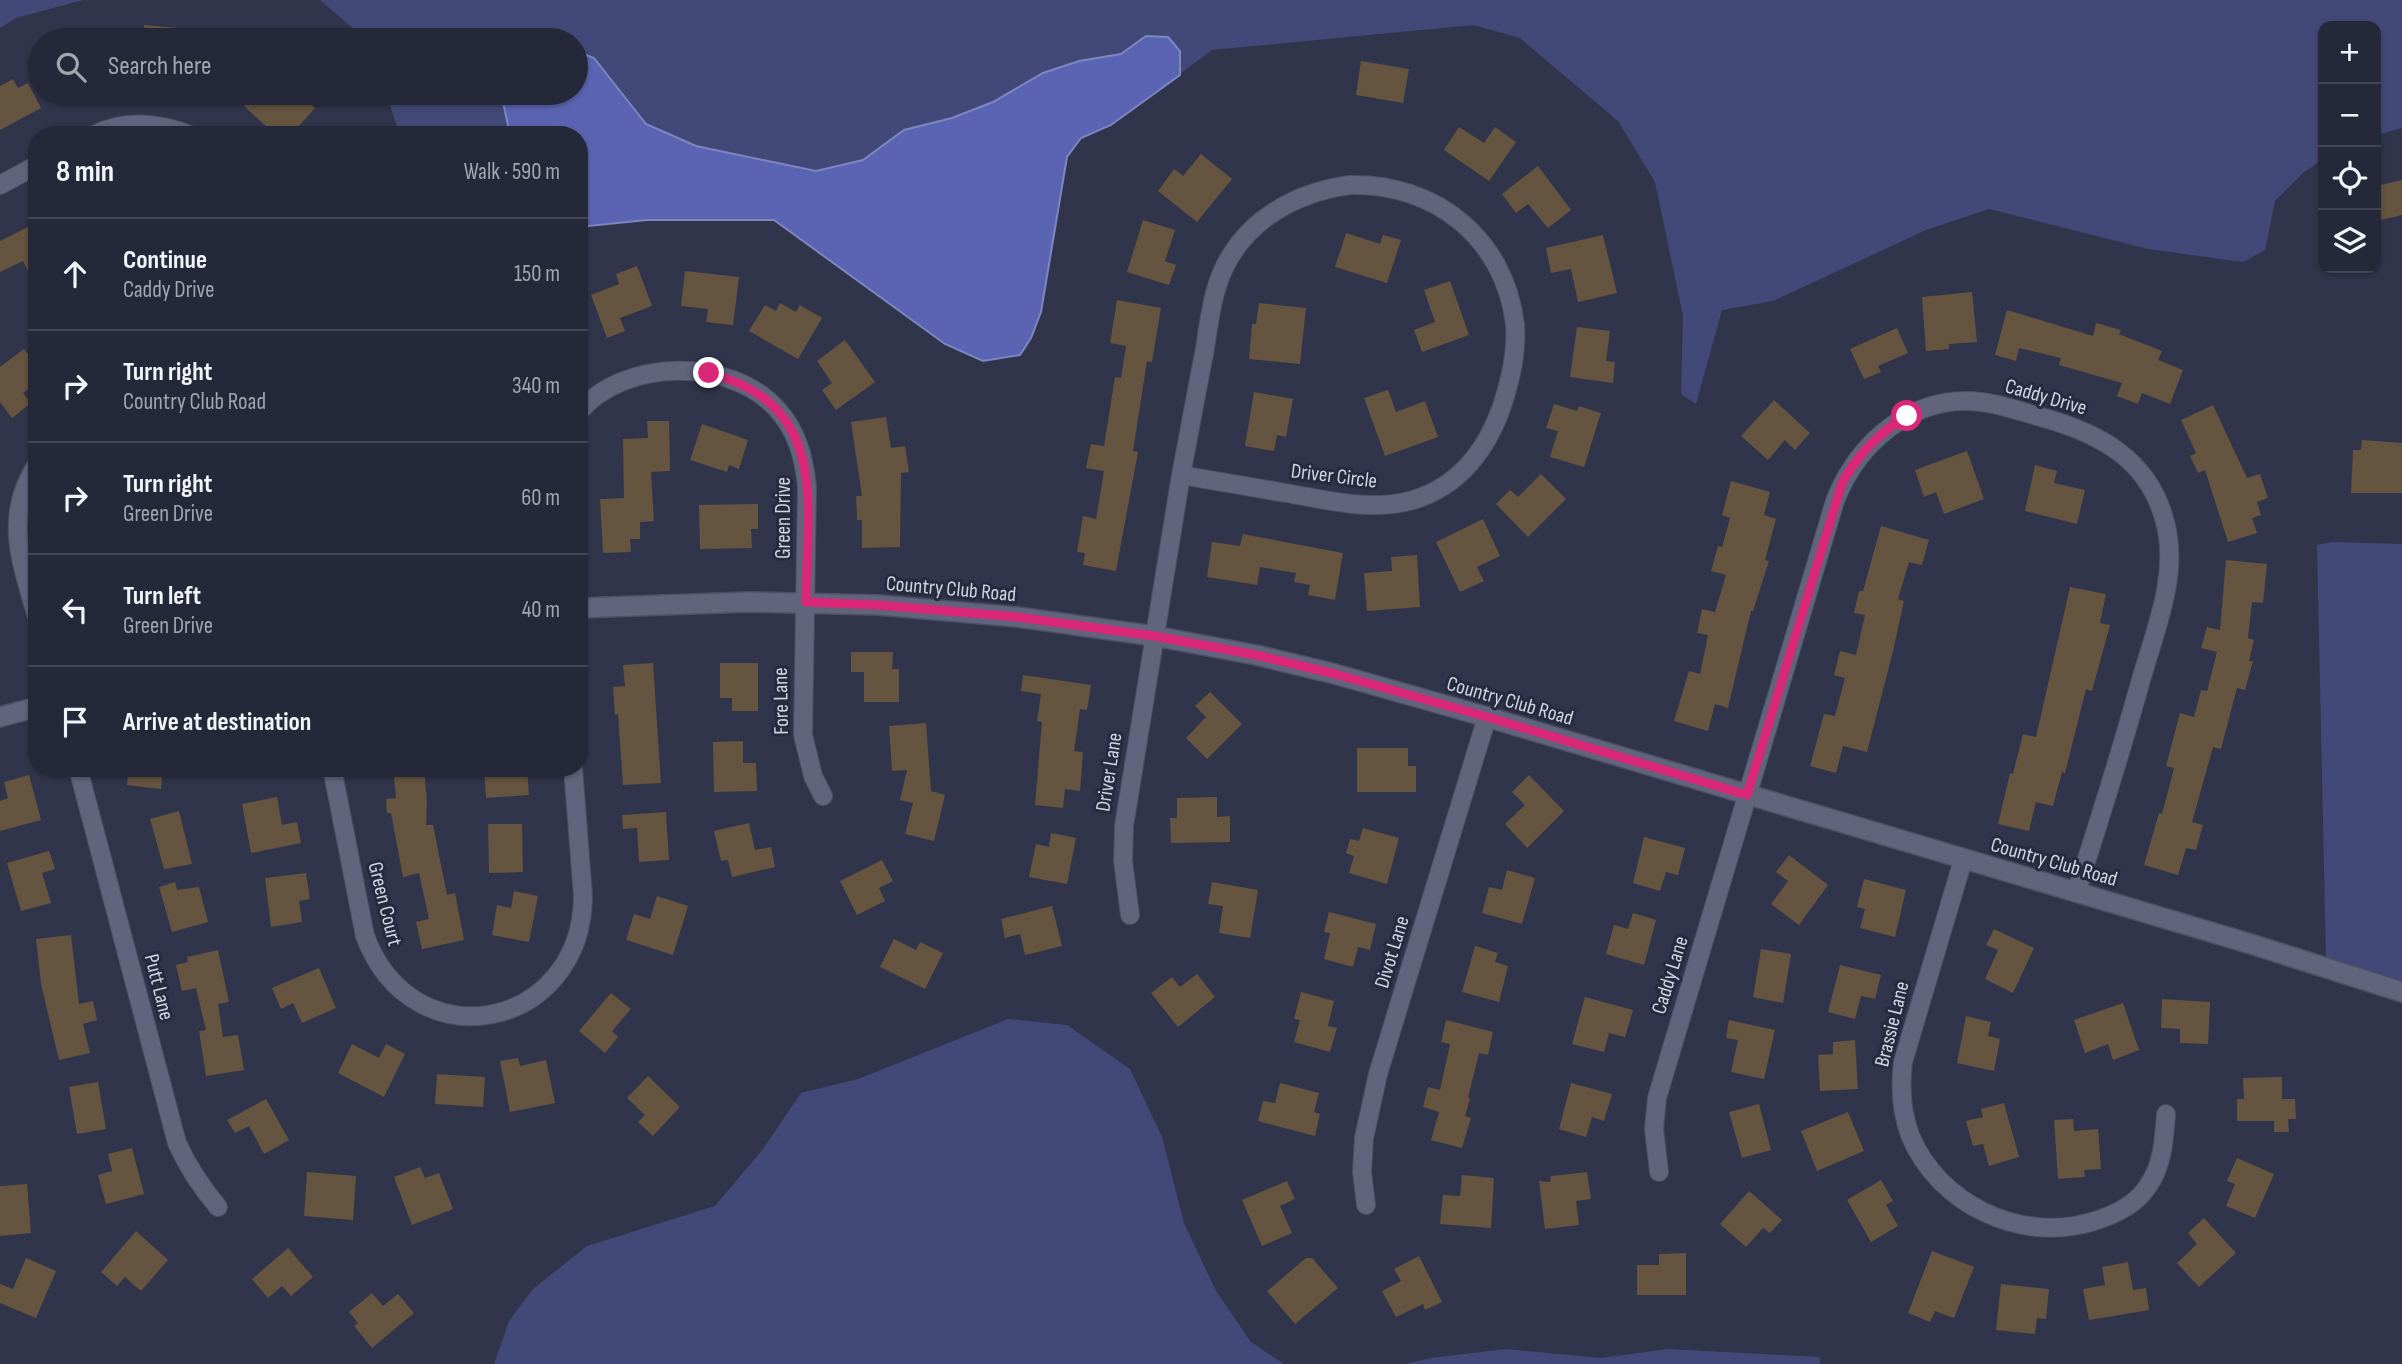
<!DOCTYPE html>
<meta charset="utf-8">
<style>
body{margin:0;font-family:"Sofia Sans Condensed",sans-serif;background:#313443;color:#f1f3f6}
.controls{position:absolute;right:21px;top:21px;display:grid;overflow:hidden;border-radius:14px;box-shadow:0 2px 5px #0004}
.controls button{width:63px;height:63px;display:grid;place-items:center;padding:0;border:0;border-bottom:2px solid #424453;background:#252838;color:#f1f3f6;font:35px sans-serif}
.stop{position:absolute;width:21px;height:21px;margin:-16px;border:5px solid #db2777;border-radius:50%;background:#fff}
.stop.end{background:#db2777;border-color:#fff;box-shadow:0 2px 7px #0008}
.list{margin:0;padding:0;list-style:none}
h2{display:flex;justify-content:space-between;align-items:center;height:91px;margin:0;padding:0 28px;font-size:30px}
h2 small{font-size:23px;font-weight:400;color:#a3a6ae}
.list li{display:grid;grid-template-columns:46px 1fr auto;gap:21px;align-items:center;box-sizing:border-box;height:112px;padding:0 28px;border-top:2px solid #424453}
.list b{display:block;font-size:26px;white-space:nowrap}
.list p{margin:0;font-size:23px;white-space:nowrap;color:#a3a6ae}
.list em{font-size:23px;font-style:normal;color:#a3a6ae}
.icon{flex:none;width:38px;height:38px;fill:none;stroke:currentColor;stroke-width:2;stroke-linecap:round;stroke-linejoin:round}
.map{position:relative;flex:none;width:2402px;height:1364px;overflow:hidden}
.search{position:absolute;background:#252838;box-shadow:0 2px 5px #0004;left:28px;top:28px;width:560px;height:77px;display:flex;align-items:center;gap:18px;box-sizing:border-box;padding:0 24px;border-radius:38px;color:#a3a6ae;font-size:26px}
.panel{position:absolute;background:#252838;box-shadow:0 2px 5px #0004;left:28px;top:126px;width:560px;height:651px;border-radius:28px}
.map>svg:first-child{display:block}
.green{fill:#424978}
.water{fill:#5a64b2;stroke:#7e86c0;stroke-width:2}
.building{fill:#65543f}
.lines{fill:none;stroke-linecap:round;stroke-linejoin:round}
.minor-casing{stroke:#4d5062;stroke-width:20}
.tertiary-casing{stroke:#4d5062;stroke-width:22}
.minor{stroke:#60657d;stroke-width:18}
.tertiary{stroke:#60657d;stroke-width:19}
.route{stroke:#db2777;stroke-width:9}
.labels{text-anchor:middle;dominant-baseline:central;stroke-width:6;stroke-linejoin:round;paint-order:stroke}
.street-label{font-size:21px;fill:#d1d4e2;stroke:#272b40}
</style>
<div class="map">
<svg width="2402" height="1364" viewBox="0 0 2402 1364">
<rect width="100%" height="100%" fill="#31354b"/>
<path class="green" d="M0 0H83L16 18 0 28Z
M320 0H2402V128L2376 135V26H2323V159L2303 173 2275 201 2265 250 2243 262 2148 249 1989 209 1926 230 1773 301 1722 310 1696 404 1681 394 1683 316 1655 182 1618 121 1520 38 1473 25 1212 50 1111 125 1081 138 1067 157 1041 312 1031 338 1020 355 983 361 945 344 774 220H647L579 227V135H400L386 93H576V40H364L362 36Z
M2332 542 2402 544V982L2326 958 2317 545Z
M1008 1019 1067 1025 1130 1069 1162 1137 1184 1223 1216 1291 1251 1342 1284 1364H494L509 1321 533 1289 587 1246 715 1206 763 1149 801 1093 858 1079Z
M1506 1349 1601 1358 1668 1349 1820 1357V1364H1405L1431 1358Z"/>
<path class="water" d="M1146 36 1168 37 1180 51V75L1111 125 1081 138 1067 157 1041 312 1031 338 1020 355 983 361 945 344 774 220H647L579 227V135H510L502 97 503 93H576V51L594 58 646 124 696 146 816 171 863 160 904 130 952 118 993 102 1043 73 1079 61 1121 54Z"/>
<path class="building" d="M144 25 190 29 189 40H143Z
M1361 61 1409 69 1403 103 1356 95Z
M13 79 18 88 28 83 41 108 0 130V86Z
M256 93H297L315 108 291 135H262L268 128 244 106Z
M1459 127 1484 143 1495 127 1516 142 1489 181 1444 150Z
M1201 154 1232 179 1197 222 1158 191 1174 169 1183 176Z
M1538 166 1571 210 1548 228 1528 204 1516 213 1502 194Z
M2402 180V215L2376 221V186Z
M1143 220 1175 230 1165 261 1176 265 1169 285 1127 272Z
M32 225 37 234V290L23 261 0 272V241Z
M1346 233 1380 244 1383 235 1401 240 1387 283 1335 267Z
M1603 235 1617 293 1578 302 1571 269 1551 273 1546 248Z
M637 266 652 306 620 318 625 331 607 338 591 295 619 284 616 274Z
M685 271 739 277 733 325 706 322 708 309 681 306Z
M1450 281 1469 335 1422 352 1414 330 1435 322 1424 290Z
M1972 292 1977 342 1949 344V349L1926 351 1922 297Z
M1117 300 1161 308 1152 362 1147 361 1133 451 1138 452 1116 571 1083 565 1085 553 1077 552 1083 516 1096 519 1104 471 1086 468 1091 444 1104 446 1115 377 1121 378 1126 346 1110 343Z
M780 303 796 312 800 305 822 318 798 359 749 331 765 305 776 311Z
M1259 303 1306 308 1300 364 1249 359 1252 324H1256Z
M2007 310 2093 336 2096 323 2121 330 2119 334 2162 351 2158 360 2183 370 2170 404 2142 393 2138 404 2117 396 2122 383 2059 365 2061 358 2019 348 2016 361 1995 355Z
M1577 327 1610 331 1606 361 1615 362 1613 383 1570 377Z
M1897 328 1908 353 1878 366 1881 372 1864 379 1850 349Z
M845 340 875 382 836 410 822 390 832 383 817 361Z
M24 349 37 366V382L23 393 31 403 12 418 0 402V367Z
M1388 390 1396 412 1425 401 1438 437 1385 456 1364 398Z
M1254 392 1293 399 1286 437 1277 435 1274 451 1245 446Z
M1774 400 1810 433 1795 450 1785 440 1768 460 1741 436Z
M1554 404 1577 411 1579 406 1601 413 1584 467 1550 457 1558 431 1546 428Z
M2213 405 2247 478 2260 474 2268 498 2257 502 2261 515 2252 518 2257 533 2228 542 2205 470 2198 473 2190 456 2196 453 2181 420Z
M886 417 891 448 905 446 909 472 901 473 900 547 862 548V520H857L856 496H862L851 422Z
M647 421H669L670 471 651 472 654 521 640 522V539H630L631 552 603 553 600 499 624 498 623 439 648 438Z
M702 424 748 440 739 469 729 465 727 472 690 460Z
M2362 440 2402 443V493H2351L2353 450H2361Z
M1967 451 1984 499 1944 514 1936 492 1924 497 1915 470Z
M2035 465 2057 471 2054 483 2085 490 2077 524 2025 511Z
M1541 474 1566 499 1528 537 1496 504 1510 490 1518 497Z
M1731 481 1770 492 1764 515 1776 519 1765 560 1769 561 1753 611H1751L1728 708 1715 704 1708 731 1674 721 1689 671 1700 674 1708 635 1697 633 1702 609 1715 612 1726 575 1711 571 1718 546 1722 547 1730 518 1722 515Z
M758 504V529H751L752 548 700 549 699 505Z
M1483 519 1500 556 1477 567 1484 581 1460 592 1436 542Z
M1881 526 1929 540 1922 565 1909 562 1898 599 1904 601 1893 651 1867 752 1843 746 1836 773 1810 766 1824 714 1835 716 1845 678 1834 675 1840 651 1856 655 1865 615 1854 613 1859 591H1863Z
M1243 534 1343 553 1335 600 1308 595 1310 585 1294 582 1296 573 1260 567 1257 585 1207 577 1212 542 1240 546Z
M1417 555 1420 607 1367 611 1364 573 1392 571 1391 557Z
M2226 560 2267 564 2263 603 2252 602 2248 638 2254 640 2249 661H2253L2245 690 2237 688 2221 749 2213 747 2192 822 2203 825 2196 850 2186 848 2178 875 2144 865 2159 813 2162 814 2174 768 2166 766 2180 713 2194 717 2201 690 2207 691 2217 652 2201 648 2207 627 2220 630Z
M2070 587 2106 594 2100 623 2110 625 2092 691 2086 689 2065 773 2062 772 2053 806 2036 802 2029 831 1998 824 2010 773 2013 774 2023 734 2036 737Z
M851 652H893L892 669H899V702H864V672H851Z
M653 663 661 783 623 785 618 714 615 715 613 687 625 686 623 665Z
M720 663H758V711H732V698H720Z
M1023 675 1091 685 1087 710 1080 709 1074 751 1083 752 1080 791 1065 789 1063 808 1035 805 1042 722 1037 721 1041 694 1021 691Z
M1210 692 1242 724 1207 759 1186 738 1206 717 1195 706Z
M926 723 931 791 945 795 934 841 905 834 913 803 900 800 907 770 892 771 889 726Z
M743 741V763H756L757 791 714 792 713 742Z
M1357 748H1408V766H1416V792H1357Z
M129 768H163L161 789 127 785Z
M393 768H424L427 802 426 825H433L447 895 455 893 464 940 422 949 416 922 429 919 419 873 403 877 391 813H387L386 799 396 798Z
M484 768H527L529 795 486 798Z
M29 775 41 820 0 831V801L8 798 4 782Z
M1529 775 1564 811 1527 848 1505 824 1525 805 1512 792Z
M277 797 282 825 297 822 301 843 251 853 242 804Z
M1217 797V817L1230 816V842L1171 843 1170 818H1177V798Z
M179 811 192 864 164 869 150 819Z
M666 812 669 860 639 862 637 828 623 829 622 815Z
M749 823 755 850 771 847 775 867 732 877 728 860 721 861 714 831Z
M488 824H522L523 872 489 873Z
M1363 828 1399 838 1387 884 1349 873 1354 856 1346 853 1350 839 1359 841Z
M1051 833 1076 838 1067 884 1029 877 1036 844 1049 847Z
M1644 837 1685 848 1678 875 1666 872 1660 891 1633 883Z
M49 851 55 869 42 873 51 903 21 911 7 863Z
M1789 855 1828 885 1799 925 1771 904 1788 881 1776 872Z
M882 860 893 881 879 888 885 901 857 915 840 881Z
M1507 870 1535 878 1522 924 1482 913 1489 887 1502 890Z
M306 873 310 899 299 901 302 922 271 927 265 878Z
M1864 879 1906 890 1895 937 1860 928 1865 909 1857 907Z
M175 882 177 890 199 887 208 922 172 932 159 887Z
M1212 882 1258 890 1250 938 1219 933 1223 906 1208 904Z
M514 891 538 896 529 942 492 935 497 905 511 908Z
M657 896 688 906 673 955 626 940 634 914 650 919Z
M1052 906 1062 946 1025 955 1020 934 1005 938 1001 919Z
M1329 912 1376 924 1370 950 1358 947 1353 967 1324 959 1330 933 1324 932Z
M1633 913 1656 920 1644 965 1606 954 1614 925 1628 929Z
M1994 929 2034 948 2013 993 1985 979 1998 950 1986 945Z
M71 935 79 1004 93 1001 97 1020 83 1024 90 1053 59 1060 41 984 36 939Z
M894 939 916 950 920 942 943 953 925 989 880 967Z
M1475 946 1498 953 1495 962 1508 966 1499 1002 1462 992Z
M1761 949 1791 954 1783 1003 1753 997Z
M218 950 229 1002 218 1004 223 1037 238 1035 244 1070 206 1076 199 1031 206 1030 196 988 182 991 176 965 188 962 187 957Z
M1840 965 1881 975 1875 999 1861 996 1855 1019 1828 1012Z
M319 968 336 1008 302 1023 293 1003 281 1009 272 988Z
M1197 974 1215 997 1178 1027 1151 993 1172 977 1180 987Z
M1301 992 1334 1001 1328 1026 1337 1028 1330 1052 1294 1042 1300 1020 1294 1019Z
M611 993 631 1009 612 1031 618 1037 605 1053 579 1031Z
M1585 997 1633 1010 1625 1037 1609 1033 1604 1052 1572 1044Z
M2162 999 2210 1002 2208 1044 2180 1043V1029L2161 1028Z
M2123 1003 2139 1050 2113 1060 2108 1044 2085 1053 2074 1020Z
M1966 1016 1991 1022 1988 1036 2000 1039 1994 1071 1957 1063Z
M1446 1020 1493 1032 1488 1055 1479 1053 1468 1098 1470 1099 1465 1116 1471 1118 1462 1148 1431 1140 1439 1112 1423 1107 1428 1087 1440 1090 1450 1044 1441 1042Z
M1729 1020 1775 1030 1764 1079 1731 1072 1738 1040 1726 1038Z
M1855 1040 1858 1089 1820 1091 1818 1055 1833 1054V1042Z
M352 1044 379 1058 386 1044 405 1054 384 1097 338 1073Z
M518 1058 520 1066 546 1060 555 1103 510 1112 500 1061Z
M437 1074 485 1077 483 1107 435 1104Z
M648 1076 680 1107 653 1136 638 1122 645 1115 627 1098Z
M2282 1077V1099H2295L2296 1119H2288L2289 1132H2274V1121H2237V1099H2244L2243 1078Z
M98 1082 106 1129 77 1134 69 1087Z
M1280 1083 1319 1093 1314 1112 1320 1114 1315 1136 1258 1121 1263 1101 1275 1103Z
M1571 1083 1612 1094 1604 1121 1592 1117 1586 1137 1559 1129Z
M266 1099 289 1140 264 1154 249 1126 235 1133 227 1120Z
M2004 1103 2019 1157 1989 1166 1983 1144 1973 1146 1966 1121 1983 1117 1981 1109Z
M1759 1104 1771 1150 1742 1158 1729 1112Z
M1848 1112 1864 1151 1817 1171 1801 1131Z
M2073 1119 2074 1131 2098 1129 2101 1169 2084 1170 2085 1177 2058 1179 2054 1120Z
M132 1148 144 1194 106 1204 98 1175 112 1171 108 1154Z
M2237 1158 2274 1174 2255 1218 2226 1206 2235 1184 2227 1181Z
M420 1167 425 1178 439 1173 453 1209 412 1225 394 1177Z
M307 1172 356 1176 353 1220 304 1216Z
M1587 1172 1591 1199 1576 1201 1579 1225 1545 1229 1539 1181 1550 1182 1551 1176Z
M1462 1175 1494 1178 1491 1228 1440 1224 1443 1195 1460 1196Z
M1881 1180 1893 1201 1886 1205 1898 1226 1871 1242 1847 1200Z
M1287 1181 1295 1199 1280 1206 1292 1233 1262 1246 1242 1200Z
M27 1184 31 1233 0 1236V1186Z
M1749 1191 1782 1220 1770 1233 1763 1228 1746 1247 1720 1224Z
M2204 1218 2236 1253 2199 1287 2177 1263 2197 1244 2188 1233Z
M136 1231 168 1260 141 1291 125 1277 117 1286 101 1272Z
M288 1248 313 1277 291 1296 282 1286 268 1298 252 1279Z
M1932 1251 1974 1267 1954 1318 1935 1311 1930 1322 1908 1313Z
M1686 1253V1295H1637V1265H1659V1254Z
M1419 1256 1442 1302 1425 1310 1423 1304 1396 1317 1382 1291 1401 1281 1394 1269Z
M26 1258 56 1271 36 1318 0 1303V1284L13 1289Z
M1306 1258H1312L1338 1288 1295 1324 1267 1291Z
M2128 1262 2133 1290 2146 1288 2149 1310 2089 1320 2083 1289 2105 1285 2102 1267Z
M2001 1284 2049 1289 2046 1319 2037 1318 2035 1334 1996 1330Z
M372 1293 383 1306 398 1294 414 1313 372 1348 354 1326 358 1323 349 1312Z"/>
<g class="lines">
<g class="minor-casing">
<path id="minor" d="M94 135C124 119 159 123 190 135
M0 185 37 165
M1350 185C1435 183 1505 238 1515 325 1517 352 1511 377 1503 403 1488 448 1460 486 1413 500 1372 512 1327 500 1286 493 1251 487 1216 481 1181 475 1189 434 1196 394 1204 354 1208 331 1210 308 1217 286 1236 226 1290 193 1350 185Z
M579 412C624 358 730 357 777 409 797 431 804 457 807 487L803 735 813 776 823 796
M37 464C3 517 21 562 37 617
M78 768 177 1143C188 1167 201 1187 218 1207
M332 768 365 936C413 1064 582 1030 583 896L573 768
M1963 860 1903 1062C1900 1087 1901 1111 1910 1135 1938 1204 2020 1243 2091 1222 2112 1216 2136 1205 2148 1186 2163 1164 2164 1140 2166 1114
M1130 915 1123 861 1124 826 1181 475
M1659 1172 1654 1129 1657 1098 1835 501C1858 442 1913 394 1981 402 2000 404 2019 411 2037 416 2098 432 2151 459 2166 526 2178 578 2155 630 2141 680 2121 751 2099 822 2076 893
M1366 1205 1362 1172 1364 1138 1378 1074 1487 717"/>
</g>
<g class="tertiary-casing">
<path id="tertiary" d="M579 608 748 602 878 605 1017 617 1154 636 1256 655 1335 674 1487 717 2251 944 2402 992
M0 717 37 707"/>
</g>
<use href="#minor" class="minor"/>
<use href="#tertiary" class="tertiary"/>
</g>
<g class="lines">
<path class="route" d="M709 373C830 405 807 503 806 602L878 605 1017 617 1154 636 1256 655 1335 674 1487 717 1747 795 1842 483C1858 454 1878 433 1907 416"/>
</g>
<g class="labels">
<g class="street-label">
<text transform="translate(2046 397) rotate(16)">Caddy Drive</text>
<text transform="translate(1334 476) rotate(7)">Driver Circle</text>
<text transform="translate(783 518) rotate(-90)">Green Drive</text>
<text transform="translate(951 589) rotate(5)">Country Club Road</text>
<text transform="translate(781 701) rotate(-91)">Fore Lane</text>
<text transform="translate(1510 701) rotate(16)">Country Club Road</text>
<text transform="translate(1109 772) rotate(-81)">Driver Lane</text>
<text transform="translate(2054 862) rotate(16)">Country Club Road</text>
<text transform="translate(385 904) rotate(76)">Green Court</text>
<text transform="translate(1392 952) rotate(-73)">Divot Lane</text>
<text transform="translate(1670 975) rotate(-73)">Caddy Lane</text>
<text transform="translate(159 987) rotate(76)">Putt Lane</text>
<text transform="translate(1892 1024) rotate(-76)">Brassie Lane</text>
</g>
</g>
</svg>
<div class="controls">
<button>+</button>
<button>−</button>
<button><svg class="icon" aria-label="locate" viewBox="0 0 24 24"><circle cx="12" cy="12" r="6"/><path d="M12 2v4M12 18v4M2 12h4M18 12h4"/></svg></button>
<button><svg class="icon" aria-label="layers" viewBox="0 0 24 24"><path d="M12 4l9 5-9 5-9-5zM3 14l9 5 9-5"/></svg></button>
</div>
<div class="stop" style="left:1907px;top:416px"></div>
<div class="stop end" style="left:709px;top:373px"></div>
<div class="search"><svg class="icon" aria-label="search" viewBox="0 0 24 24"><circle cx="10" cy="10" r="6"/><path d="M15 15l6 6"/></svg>Search here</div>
<section class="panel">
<h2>8 min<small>Walk · 590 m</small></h2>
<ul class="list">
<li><svg class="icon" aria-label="ahead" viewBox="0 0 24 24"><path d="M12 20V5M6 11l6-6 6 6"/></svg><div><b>Continue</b><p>Caddy Drive</p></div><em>150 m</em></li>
<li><svg class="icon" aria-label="right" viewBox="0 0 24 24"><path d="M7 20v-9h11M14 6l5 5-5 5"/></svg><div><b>Turn right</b><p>Country Club Road</p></div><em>340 m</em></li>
<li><svg class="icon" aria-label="right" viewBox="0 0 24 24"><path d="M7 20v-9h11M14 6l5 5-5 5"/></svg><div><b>Turn right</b><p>Green Drive</p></div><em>60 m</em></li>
<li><svg class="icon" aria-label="left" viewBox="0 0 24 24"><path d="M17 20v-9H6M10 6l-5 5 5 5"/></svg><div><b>Turn left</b><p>Green Drive</p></div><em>40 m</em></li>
<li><svg class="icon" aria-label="arrive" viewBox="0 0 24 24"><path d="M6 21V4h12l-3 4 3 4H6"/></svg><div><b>Arrive at destination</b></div></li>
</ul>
</section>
</div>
